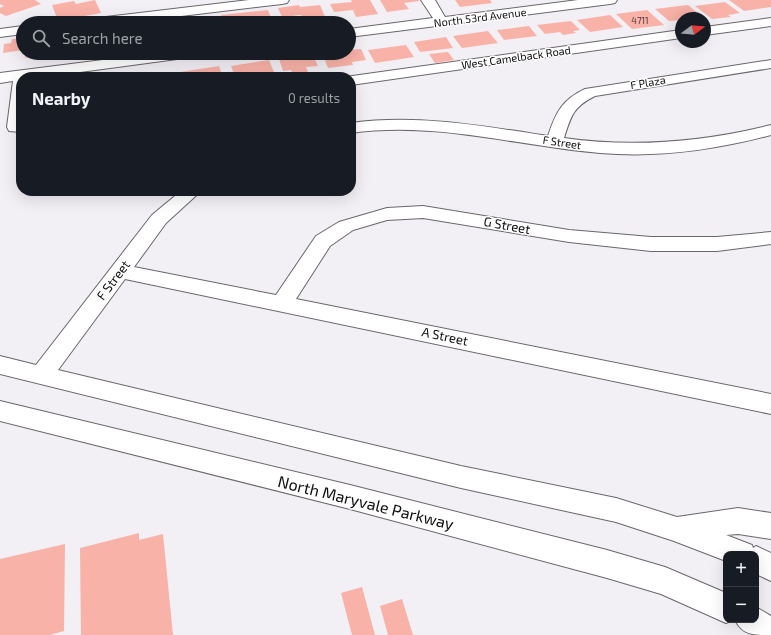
<!DOCTYPE html>
<meta charset="utf-8">
<style>
body{margin:0;font-family:"Exo 2",sans-serif;background:#20242c;color:#f1f3f6}
.controls{position:absolute;right:12px;bottom:12px;display:grid;overflow:hidden;border-radius:8px;box-shadow:0 4px 16px #0002}
.controls button{width:36px;height:36px;display:grid;place-items:center;padding:0;border:0;border-bottom:1px solid #363941;background:#171b24;color:#f1f3f6;font:20px sans-serif}
.compass{position:absolute;left:675px;top:12px;width:36px;height:36px;border-radius:50%;background:#171b24;box-shadow:0 4px 16px #0002;rotate:74deg}
.list{margin:0;padding:0;list-style:none}
h2{display:flex;justify-content:space-between;align-items:center;height:52px;margin:0;padding:0 16px;font-size:17px}
h2 small{font-size:13px;font-weight:400;color:#9ea1a6}
.icon{flex:none;width:22px;height:22px;fill:none;stroke:currentColor;stroke-width:2;stroke-linecap:round;stroke-linejoin:round}
.map{position:relative;flex:none;width:771px;height:635px;overflow:hidden}
.search{position:absolute;background:#171b24;box-shadow:0 4px 16px #0002;left:16px;top:16px;width:340px;height:44px;display:flex;align-items:center;gap:10px;box-sizing:border-box;padding:0 14px;border-radius:22px;color:#9ea1a6;font-size:15px}
.panel{position:absolute;background:#171b24;box-shadow:0 4px 16px #0002;left:16px;top:72px;width:340px;height:124px;border-radius:16px}
.map>svg:first-child{display:block}
.building{fill:#f9b2a8}
.lines{fill:none;stroke-linecap:round;stroke-linejoin:round}
.minor-casing{stroke:#6a676c;stroke-width:2}
.minor{fill:#fff;fill-rule:evenodd}
.labels{text-anchor:middle;dominant-baseline:central;stroke-width:3;stroke-linejoin:round;paint-order:stroke}
.far-number-label{font-size:9px;fill:#493635}
.far-street-label{font-size:11px;fill:#0e0d0f;stroke:#fefeff}
.street-label{font-size:13px;fill:#0e0d0f;stroke:#fefeff}
.near-street-label{font-size:16px;fill:#0e0d0f;stroke:#fefeff}
</style>
<div class="map">
<svg width="771" height="635" viewBox="0 0 771 635">
<rect width="100%" height="100%" fill="#f2eff5"/>
<path class="building" d="M0 0H35L41 4 6 16 0 13V8L4 6 0 4Z
M95 0 101 13 58 21 52 5 74 1 76 4Z
M351 0H370L378 14 356 17 353 10 334 12 330 4 352 2Z
M380 0H419V1L404 3 409 9 387 12Z
M455 0H490L492 3 460 7Z
M729 0H771V7L744 11Z
M725 2 740 13 728 15 731 17 712 19 695 6Z
M299 5 300 7 320 5 326 19 304 22 301 15 282 17 278 8Z
M688 5 699 14 695 15 699 18H681V20L669 21 655 9Z
M268 10 273 23H250L249 21 239 22 240 23H223L221 15Z
M647 10 664 25 632 29 616 14Z
M610 15 623 27 590 32 577 20Z
M216 16 217 23H180L193 21V19Z
M571 21 580 30 573 31 576 33 563 35 560 32 545 34 537 25Z
M529 26 537 36 504 40 497 30Z
M488 31 498 43 462 48 453 36Z
M446 37 453 48 420 52 414 42Z
M23 38V50L3 53 4 44 11 43 12 39Z
M406 45 414 57 375 63 368 50Z
M361 49 366 60 352 62 353 65 328 68 322 53H349V50Z
M448 52 454 60 435 63 429 54Z
M26 53H50V55L25 58Z
M313 55 318 66 306 67 308 72 293 74 291 70 283 71 279 59Z
M269 60 276 77H235L231 66Z
M219 66 223 77H181L180 72Z
M176 72 177 77H148V76Z
M139 533V540L163 534 173 635H81L80 548Z
M65 544 64 631 50 635H0V559Z
M362 587 375 635H352L341 593Z
M402 599 413 635H388L380 606Z"/>
<g class="lines">
<g class="minor-casing">
<path id="minor" d="M249 0H289L287 3 282 4 123 23H82L84 20 89 19Z
M421 0H435L445 17 578 0H617L615 3 610 4 349 37V29L433 18Z
M771 18V26L705 35V27Z
M23 26V34L0 37V29Z
M681 30V38L351 85V77H345Z
M158 53H199L197 56 192 57 43 77H21V132L9 131 7 127 13 81 0 83V73Z
M771 60V68L595 96C573 107 571 116 564 138 634 148 702 142 771 125V135C715 150 658 158 600 153 517 146 435 121 351 133V123C416 114 483 126 548 136 556 112 562 100 585 89Z
M181 191H201L166 223 134 267 276 295 316 236 339 222 387 208 423 206 569 230 651 237H717L771 232V244L717 251H651L569 242 423 218 387 220 353 230 330 246 296 299 771 394V414L125 279 58 370 461 466 616 498 677 517 738 508 771 513V539L738 534 726 535 752 545 753 548 756 546 771 553V581L756 574V554H726V561L674 541 616 522 461 488 0 374V356L36 365 152 215Z
M0 401 350 485 607 550 665 567 726 593V620H733L726 623 661 594 607 578 350 509 0 421Z
M756 607 771 616V635C752 635 743 635 735 620H756Z"/>
</g>
<use href="#minor" class="minor"/>
</g>
<g class="labels">
<g class="far-number-label">
<text x="640" y="20">4711</text>
</g>
<g class="far-street-label">
<text transform="translate(480 17) rotate(-7)">North 53rd Avenue</text>
<text transform="translate(516 57) rotate(-8)">West Camelback Road</text>
<text transform="translate(648 82) rotate(-9)">F Plaza</text>
<text transform="translate(562 142) rotate(9)">F Street</text>
</g>
<g class="street-label">
<text transform="translate(507 225) rotate(10)">G Street</text>
<text transform="translate(113 280) rotate(-53)">F Street</text>
<text transform="translate(445 336) rotate(12)">A Street</text>
</g>
<g class="near-street-label">
<text transform="translate(366 502) rotate(14)">North Maryvale Parkway</text>
</g>
</g>
</svg>
<div class="controls">
<button>+</button>
<button>−</button>
</div>
<svg class="compass" viewBox="-18 -18 36 36"><path d="M0-13l5 13h-10z" fill="#e53935"/><path d="M0 13l5-13h-10z" fill="#9ea1a6"/></svg>
<div class="search"><svg class="icon" aria-label="search" viewBox="0 0 24 24"><circle cx="10" cy="10" r="6"/><path d="M15 15l6 6"/></svg>Search here</div>
<section class="panel">
<h2>Nearby<small>0 results</small></h2>
<ul class="list">
</ul>
</section>
</div>
